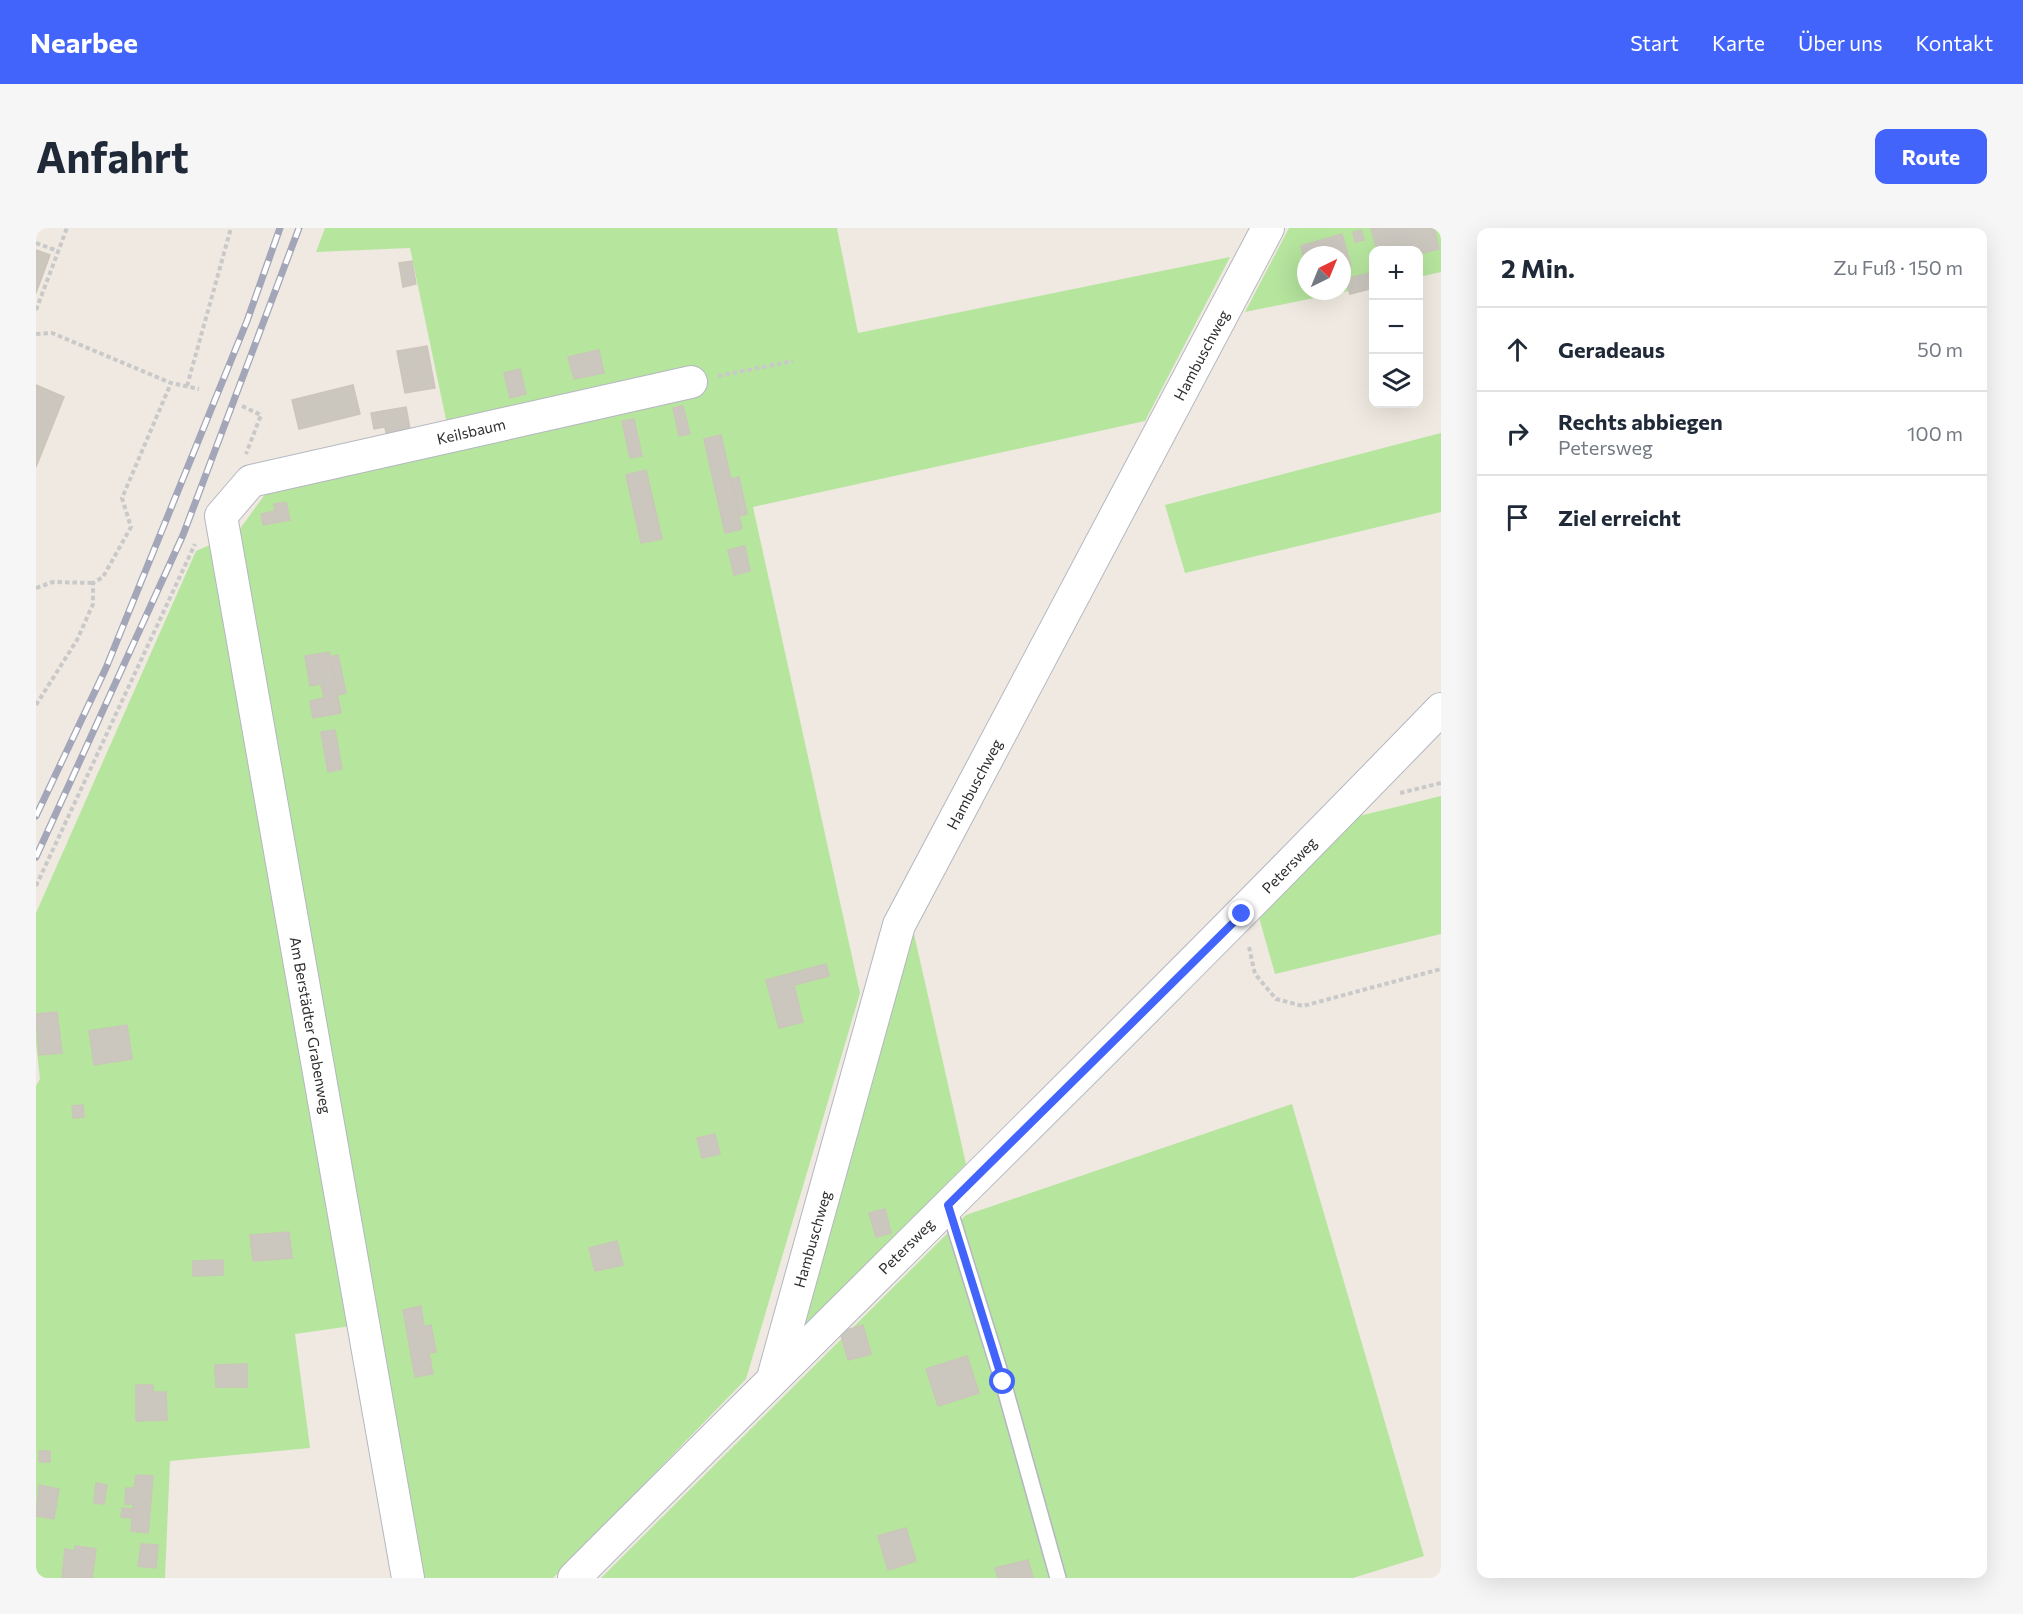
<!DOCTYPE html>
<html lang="de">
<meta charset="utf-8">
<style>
body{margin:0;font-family:Commissioner,sans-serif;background:#f6f6f7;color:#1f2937}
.controls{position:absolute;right:18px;top:18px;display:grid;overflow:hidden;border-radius:12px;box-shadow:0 6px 24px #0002}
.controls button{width:54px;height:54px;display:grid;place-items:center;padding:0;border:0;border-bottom:2px solid #e0e1e3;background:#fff;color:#1f2937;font:30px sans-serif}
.compass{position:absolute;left:1261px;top:18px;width:54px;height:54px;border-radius:50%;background:#fff;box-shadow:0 6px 24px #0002;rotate:43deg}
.stop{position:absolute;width:18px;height:18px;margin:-14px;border:4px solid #4264fb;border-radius:50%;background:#fff}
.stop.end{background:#4264fb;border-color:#fff;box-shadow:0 2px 6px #0008}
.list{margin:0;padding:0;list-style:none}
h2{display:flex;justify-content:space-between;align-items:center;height:78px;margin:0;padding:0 24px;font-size:26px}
h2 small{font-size:20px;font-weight:400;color:#747a83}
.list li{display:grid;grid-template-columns:39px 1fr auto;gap:18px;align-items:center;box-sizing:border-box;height:84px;padding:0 24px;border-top:2px solid #e0e1e3}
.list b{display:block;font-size:22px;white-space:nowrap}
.list p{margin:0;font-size:20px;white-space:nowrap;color:#747a83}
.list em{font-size:20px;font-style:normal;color:#747a83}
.icon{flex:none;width:33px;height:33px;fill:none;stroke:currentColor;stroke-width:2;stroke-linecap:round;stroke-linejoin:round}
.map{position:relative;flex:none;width:1405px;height:1350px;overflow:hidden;border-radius:12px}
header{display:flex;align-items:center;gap:36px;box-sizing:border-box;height:84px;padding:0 30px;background:#4264fb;color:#fff}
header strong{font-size:28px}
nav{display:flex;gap:33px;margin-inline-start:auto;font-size:21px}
.intro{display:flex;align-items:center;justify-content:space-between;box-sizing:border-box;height:144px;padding:0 36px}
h1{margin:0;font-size:42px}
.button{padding:15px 27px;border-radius:12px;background:#4264fb;color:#fff;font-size:21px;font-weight:700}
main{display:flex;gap:36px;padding:0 36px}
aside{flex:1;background:#fff;border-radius:12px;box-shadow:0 6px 24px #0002}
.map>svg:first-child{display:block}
.green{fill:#b6e59e;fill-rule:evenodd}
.building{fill:#cbc7bf;stroke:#cbc5ba;stroke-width:1.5}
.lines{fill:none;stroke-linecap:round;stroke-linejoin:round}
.lane-casing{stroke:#b4b7c1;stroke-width:18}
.street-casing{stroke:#b4b7c1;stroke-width:34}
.path{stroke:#c9c9c9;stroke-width:4;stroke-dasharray:4.5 3;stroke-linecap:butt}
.lane{stroke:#fff;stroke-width:15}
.street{stroke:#fff;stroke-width:32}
.rail-casing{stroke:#a3a6b8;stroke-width:7}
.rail{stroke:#fff;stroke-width:4.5;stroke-dasharray:14;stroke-linecap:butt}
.route{stroke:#4264fb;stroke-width:8}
.labels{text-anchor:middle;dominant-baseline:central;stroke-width:4.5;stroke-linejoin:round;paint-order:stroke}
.street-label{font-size:15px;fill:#2e2e2e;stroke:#fff}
</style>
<header>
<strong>Nearbee</strong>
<nav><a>Start</a><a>Karte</a><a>Über uns</a><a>Kontakt</a></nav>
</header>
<div class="intro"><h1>Anfahrt</h1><a class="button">Route</a></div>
<main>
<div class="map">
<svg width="1405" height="1350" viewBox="0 0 1405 1350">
<rect width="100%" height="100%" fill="#efe9e1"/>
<path class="green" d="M289 0H801L822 105 1194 29 1109 193 717 279 824 765 710 1151 517 1350H385L336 1095 259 1106 274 1220 134 1233 129 1350H0V858L4 851 0 815V685L160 323 201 305 235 258 416 220 374 20 280 24Z
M1253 0H1405V44L1383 49 1382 22H1338L1337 58 1209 84ZM1270 27H1306V63H1270Z
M1405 205V284L1149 345 1129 277Z
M1405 568V706L1239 746 1222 686 1319 589Z
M876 697 930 936 763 1107Z
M1256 876 1388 1328 1317 1350H565L930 987Z"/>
<path class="building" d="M1335 0H1398L1403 21 1382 26V22H1341Z
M1325 2 1328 12 1319 14 1317 4Z
M1306 6 1315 38 1306 40V27H1270V37L1265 18Z
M0 22 14 27 0 65Z
M376 33 380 56 367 59 363 35Z
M1338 44V60L1314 66 1309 51Z
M391 118 399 160 369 165 361 123Z
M563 122 568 145 538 151 532 129Z
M484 141 490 166 474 170 468 145Z
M0 157 28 169 0 239Z
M317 157 324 186 263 201 256 172Z
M647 178 654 206 643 208 637 180Z
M370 179 374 201 350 205 346 183Z
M346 183 349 199 338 201 335 185Z
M598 191 606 228 594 230 586 193Z
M685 207 706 301 689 305 668 211Z
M610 242 626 311 605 315 590 247Z
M703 249 711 286 704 288 696 251Z
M250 274 254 292 227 297 225 286 239 283 238 276Z
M709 318 714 343 698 347 692 322Z
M293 424 305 485 277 490 274 473 288 470 285 456 274 458 269 428Z
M302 427 310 465 302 467 294 429Z
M299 502 306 541 292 544 285 504Z
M790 736 793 748 758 757 767 794 743 800 730 752Z
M21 784 26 825 3 827 0 786Z
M91 797 96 831 58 837 53 803Z
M47 877 48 889 37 890 36 878Z
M679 906 684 926 666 930 661 910Z
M849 981 855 1005 840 1009 833 985Z
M253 1004 256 1030 217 1033 214 1007Z
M581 1013 587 1037 559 1043 553 1020Z
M187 1032V1047L157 1048V1033Z
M385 1078 388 1099 395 1097 400 1124 393 1125 397 1146 379 1149 367 1082Z
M827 1097 835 1126 812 1132 804 1104Z
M931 1128 943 1165 902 1178 890 1141Z
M211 1136V1159H180L179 1137Z
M100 1157H117V1164H130L131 1192 100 1193Z
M3 1223H14V1234H3Z
M100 1247 117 1248 112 1305 95 1303 97 1276H89L90 1260H98Z
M60 1255 71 1257 68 1276 58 1275Z
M3 1257 23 1261 18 1291 0 1288Z
M86 1280 96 1281 95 1290 85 1289Z
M870 1300 880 1333 852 1342 842 1308Z
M105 1316 122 1317 120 1340 102 1338Z
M39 1318 60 1321 56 1350H26L29 1321 38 1323Z
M992 1332 997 1350H962L959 1340Z"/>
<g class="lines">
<g class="lane-casing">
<path id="lane" d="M912 977 967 1154 1022 1350"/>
</g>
<g class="street-casing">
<path id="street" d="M737 1150 863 697 1232 0
M372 1350 185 288 215 253 655 154
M538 1350C827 1060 1121 775 1405 481"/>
</g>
<path class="path" d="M0 15 22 23
M0 82 31 0
M0 106 16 105 135 155 163 161
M682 148 757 133
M151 158 195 0
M206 178 225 187 210 226
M0 360 17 354 57 355
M0 477 41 412 57 376V355L67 349 95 299 86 270 135 155
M1364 565 1405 555
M0 658 159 316
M1213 719 1219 746 1240 771 1267 778 1405 741"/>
<use href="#lane" class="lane"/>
<use href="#street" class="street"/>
<g class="rail-casing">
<path id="rail" d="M0 588 70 440 211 93 244 0
M0 629 147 307 263 0"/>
</g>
<use href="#rail" class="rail"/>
</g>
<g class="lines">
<path class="route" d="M967 1154 912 977 1206 686"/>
</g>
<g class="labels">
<g class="street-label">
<text transform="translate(1165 127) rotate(-62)">Hambuschweg</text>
<text transform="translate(435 203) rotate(-13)">Keilsbaum</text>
<text transform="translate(938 556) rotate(-62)">Hambuschweg</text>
<text transform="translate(1253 637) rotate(-46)">Petersweg</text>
<text transform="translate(275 797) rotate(80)">Am Berstädter Grabenweg</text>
<text transform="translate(776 1011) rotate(-74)">Hambuschweg</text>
<text transform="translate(870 1018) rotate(-45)">Petersweg</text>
</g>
</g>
</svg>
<div class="controls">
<button>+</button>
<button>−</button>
<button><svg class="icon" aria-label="layers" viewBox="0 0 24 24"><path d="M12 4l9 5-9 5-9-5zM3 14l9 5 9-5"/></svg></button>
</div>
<svg class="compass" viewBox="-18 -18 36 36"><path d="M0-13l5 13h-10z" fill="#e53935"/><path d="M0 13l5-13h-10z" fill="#747a83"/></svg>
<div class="stop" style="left:967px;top:1154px"></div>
<div class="stop end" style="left:1206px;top:686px"></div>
</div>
<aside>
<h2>2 Min.<small>Zu Fuß · 150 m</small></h2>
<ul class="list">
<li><svg class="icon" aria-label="ahead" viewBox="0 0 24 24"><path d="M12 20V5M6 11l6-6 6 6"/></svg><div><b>Geradeaus</b></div><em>50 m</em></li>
<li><svg class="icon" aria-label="right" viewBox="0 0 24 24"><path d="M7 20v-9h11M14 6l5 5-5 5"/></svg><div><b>Rechts abbiegen</b><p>Petersweg</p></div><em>100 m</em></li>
<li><svg class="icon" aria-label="arrive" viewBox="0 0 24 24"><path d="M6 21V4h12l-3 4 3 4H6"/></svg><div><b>Ziel erreicht</b></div></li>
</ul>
</aside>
</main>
